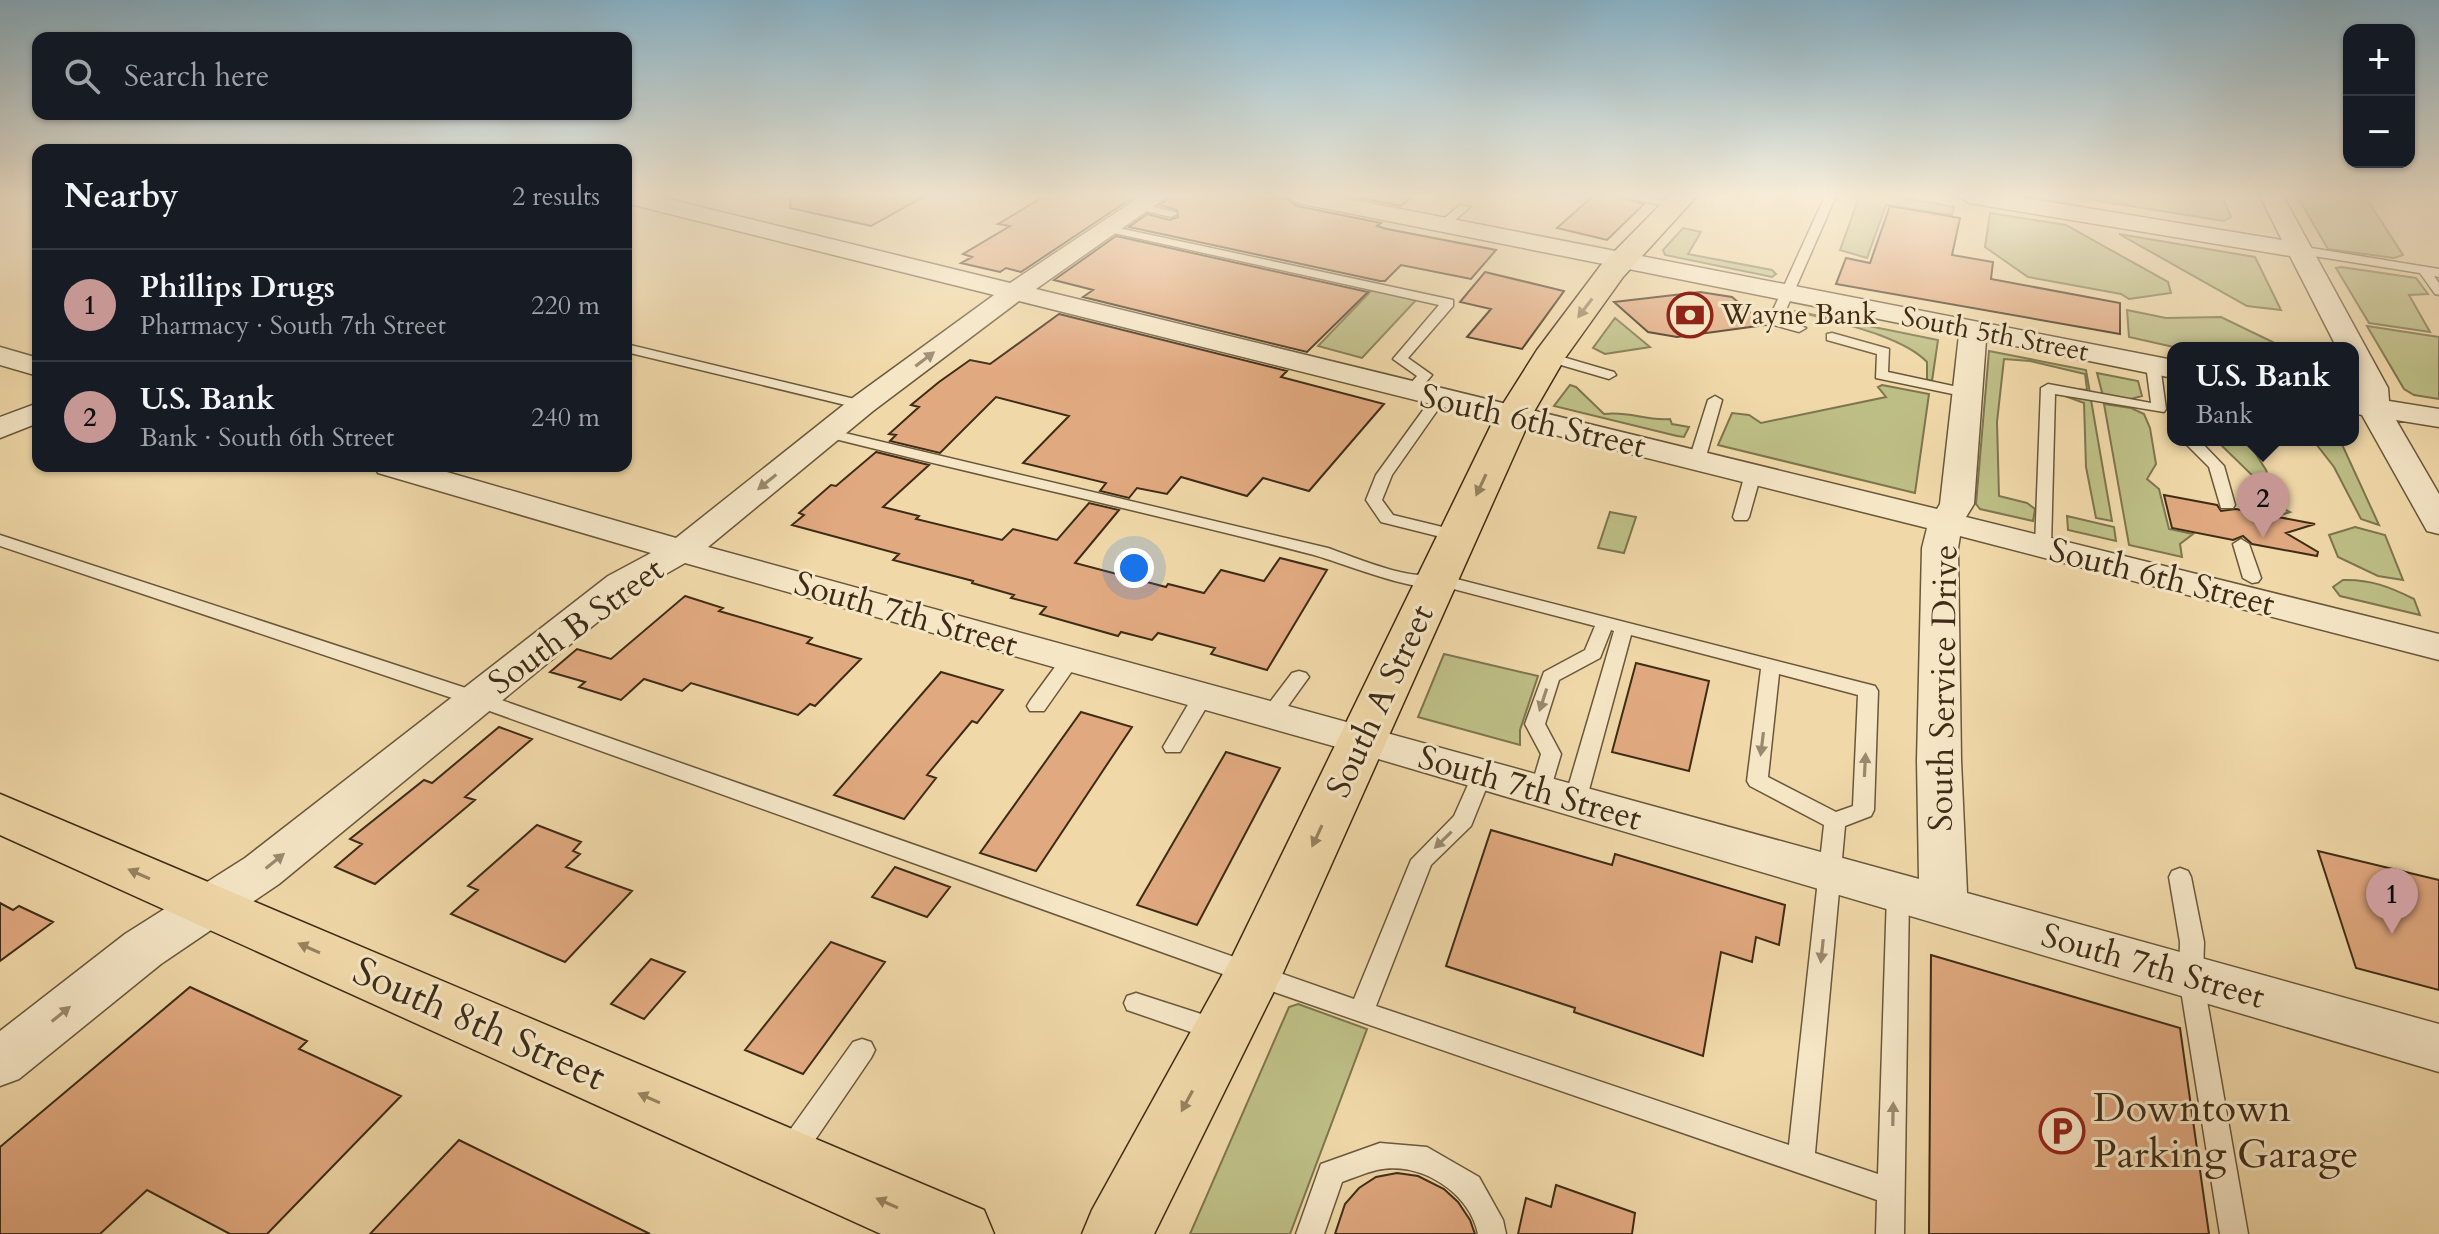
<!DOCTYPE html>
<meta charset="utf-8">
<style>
body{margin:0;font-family:Cardo,serif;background:#242831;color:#f1f3f6}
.controls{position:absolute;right:24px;top:24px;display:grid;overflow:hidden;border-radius:16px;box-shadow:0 2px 6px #0004}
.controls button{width:72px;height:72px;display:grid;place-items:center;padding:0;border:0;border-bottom:2px solid #363941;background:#171b24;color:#f1f3f6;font:40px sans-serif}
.you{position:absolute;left:1134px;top:568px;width:28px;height:28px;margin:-20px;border:6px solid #fff;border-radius:50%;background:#1a73e8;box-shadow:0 0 0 12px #1a73e833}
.badge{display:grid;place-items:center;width:52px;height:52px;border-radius:50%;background:#c59692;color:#111;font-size:26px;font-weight:700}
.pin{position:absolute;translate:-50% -66px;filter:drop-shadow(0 2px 4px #0008)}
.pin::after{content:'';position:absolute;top:42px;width:28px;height:24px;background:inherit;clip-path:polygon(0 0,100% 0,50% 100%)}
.popup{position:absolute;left:2167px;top:342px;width:192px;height:104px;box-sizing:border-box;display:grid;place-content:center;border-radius:16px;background:#171b24;filter:drop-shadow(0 2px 6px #0005);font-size:26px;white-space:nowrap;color:#9ea1a6}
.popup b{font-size:30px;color:#f1f3f6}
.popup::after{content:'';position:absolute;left:50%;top:100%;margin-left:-16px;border:16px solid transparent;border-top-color:#171b24}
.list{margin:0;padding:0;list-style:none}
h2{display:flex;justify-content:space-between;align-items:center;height:104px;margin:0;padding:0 32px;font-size:34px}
h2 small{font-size:26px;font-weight:400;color:#9ea1a6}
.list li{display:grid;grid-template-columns:52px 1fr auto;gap:24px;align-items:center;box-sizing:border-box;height:112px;padding:0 32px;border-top:2px solid #363941}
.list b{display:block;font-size:30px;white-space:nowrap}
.list p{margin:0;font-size:26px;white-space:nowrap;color:#9ea1a6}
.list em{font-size:26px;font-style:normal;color:#9ea1a6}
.icon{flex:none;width:44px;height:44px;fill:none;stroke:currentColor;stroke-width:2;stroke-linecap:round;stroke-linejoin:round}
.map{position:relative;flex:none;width:2439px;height:1234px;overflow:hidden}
.search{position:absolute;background:#171b24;box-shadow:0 2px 6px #0004;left:32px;top:32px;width:600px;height:88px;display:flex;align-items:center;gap:20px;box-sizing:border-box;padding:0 28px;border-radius:16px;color:#9ea1a6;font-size:30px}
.panel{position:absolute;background:#171b24;box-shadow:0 2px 6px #0004;left:32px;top:144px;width:600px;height:328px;border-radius:16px}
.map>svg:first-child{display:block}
.green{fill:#bdbe85;stroke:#7e754e;stroke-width:2}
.building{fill:#e1a980;stroke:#3e2c17;stroke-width:2}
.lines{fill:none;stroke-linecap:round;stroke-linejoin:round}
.lane-casing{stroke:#6a573b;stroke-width:3}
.street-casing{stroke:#6a573b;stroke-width:3}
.primary-casing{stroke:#3e2c17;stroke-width:3}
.highway-casing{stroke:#3e2c17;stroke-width:3}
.lane{fill:#f5e6c6;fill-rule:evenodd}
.street{fill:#f5e6c6;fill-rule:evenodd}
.primary{fill:#f0d8a8;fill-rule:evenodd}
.highway{fill:#f0d8a8;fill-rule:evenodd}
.oneway{fill:#978260}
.oneway2{fill:#9a896e}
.labels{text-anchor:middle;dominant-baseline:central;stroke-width:6;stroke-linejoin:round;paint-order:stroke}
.far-poi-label{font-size:28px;fill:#3e2c17;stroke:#f5e6c6;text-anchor:start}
.far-street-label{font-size:28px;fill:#3e2c17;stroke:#f5e6c6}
.street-label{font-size:34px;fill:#3e2c17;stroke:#f5e6c6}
.near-street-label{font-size:40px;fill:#3e2c17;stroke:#f5e6c6}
.near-poi-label{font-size:40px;fill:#3e2c17;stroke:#f5e6c6;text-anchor:start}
</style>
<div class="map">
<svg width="2439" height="1234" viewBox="0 0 2439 1234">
<rect width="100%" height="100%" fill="#f0d8a8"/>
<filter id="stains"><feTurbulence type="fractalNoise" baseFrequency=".0025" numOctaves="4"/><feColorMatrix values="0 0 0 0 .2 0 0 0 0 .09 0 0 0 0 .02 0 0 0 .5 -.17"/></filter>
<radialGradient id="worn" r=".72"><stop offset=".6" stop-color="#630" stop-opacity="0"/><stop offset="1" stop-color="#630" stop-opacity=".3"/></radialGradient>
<path class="green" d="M1847 196H1893L1954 207 1952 215 1886 205 1867 258 1840 250 1858 200Z
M2067 196H2222L2231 217 2224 221Z
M2297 196H2365L2403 255 2394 258 2328 249Z
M1990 213 2066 225 2168 282 2171 293 2129 299 2121 294 2028 277 1985 247Z
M1683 228 1701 232 1688 254 1772 270 1776 274 1772 277 1665 255 1663 250Z
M2119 234 2255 257 2281 310 2247 306Z
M2341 267 2416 278 2428 294 2409 295 2430 332 2369 323 2336 268Z
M1373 289 1417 299 1362 358 1318 346Z
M2127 310 2166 318 2221 317 2285 348H2178L2129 337Z
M1795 311 1938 340 1932 381 1927 380V362C1903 337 1844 324 1811 315L1793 313Z
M1615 318 1650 347 1605 354 1593 348Z
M2367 326 2439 337V399L2414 395 2404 389Z
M1989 351 2086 370 2090 393 2065 388 2087 390 2085 374 2030 361 2004 359 1997 422 1999 496 2027 503 2035 509 2033 521 1980 509 1976 504Z
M2097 373 2138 381 2142 396 2127 400 2103 396Z
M1570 385 1576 387 1604 414C1631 411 1644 421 1670 419L1672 424 1689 427 1684 437 1677 436 1554 406Z
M1882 385 1929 394 1915 493 1718 445 1732 413 1749 415 1761 423 1886 397 1878 387Z
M2065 396 2091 400 2112 521 2096 518 2086 467 2084 403Z
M2104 404 2131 408 2144 414 2150 428 2156 464 2147 479 2159 489 2169 529 2193 534 2180 544 2182 557 2129 545Z
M2216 440H2247L2266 470 2280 507 2290 512 2278 516 2268 514 2256 479Z
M2313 440H2340L2379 525 2361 519 2334 467Z
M1610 512 1636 517 1624 553 1598 548Z
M2067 516 2114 527 2116 541 2068 530Z
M2355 527 2385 535 2403 580 2378 576 2338 557 2329 535Z
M2343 580C2370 579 2390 587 2414 599L2420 615 2340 596 2333 587Z
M1444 654 1538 676 1520 730V745L1418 717Z
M1298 1004 1367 1029 1290 1234H1190L1289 1007Z"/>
<path class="building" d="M791 196H925L871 226 790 208Z
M1045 196H1135L1021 272 1006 268 1000 272 961 263 972 257 963 254 1010 226 998 224Z
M1171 196H1284L1297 206 1381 223 1377 226 1387 229 1496 250 1471 279 1401 265 1385 281H1380L1129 227 1147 214 1170 220 1178 217 1177 210 1160 205Z
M1351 196H1413L1401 206Z
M1593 196H1618L1644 204 1607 240 1557 228Z
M1890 206 1960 218 1952 255 1993 262 1991 279 2120 303V334L1836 284 1846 258 1870 263Z
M1116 236 1368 292 1307 352 1083 297 1093 290 1054 280Z
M1485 272 1564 291 1522 349 1467 337 1491 309 1460 302Z
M1700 292 1732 297 1765 325 1677 337 1648 332 1614 302Z
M1059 314 1287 371 1281 377 1384 404 1309 491 1263 478 1247 496 1181 477 1167 494 1137 488 1129 498 1100 491 1106 483 1023 463 1069 416 996 397 940 453 890 441 896 435 889 434 919 407 911 405 939 382 970 360 990 364Z
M876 452 929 465 883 507 919 516 916 519 1002 540 1013 529 1057 540 1089 503 1119 510 1075 563 1166 587 1168 584 1204 593 1221 570 1264 581 1280 558 1327 570 1267 670 1211 654 1215 648 1158 633 1152 640 1121 632 1118 636 1040 614 1046 607 1011 598 1014 595 972 583 973 581 893 560 899 554 792 525 804 515 799 513 831 485 836 486Z
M2164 495 2217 505 2221 511 2236 509 2315 524 2286 533 2318 552 2317 556 2252 544 2243 536 2233 540 2172 528Z
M685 596 723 608 719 611 812 638 807 643 861 659 815 706 810 704 798 715 691 683 682 691 644 679 621 700 579 687 585 682 550 672 577 649 611 659Z
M1636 663 1709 681 1689 771 1612 752Z
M941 672 1003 690 977 723 972 721 927 775 936 778 904 819 834 795Z
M1081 712 1132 727 1036 871 980 853Z
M499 727 532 739 465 797 475 800 375 884 335 867 362 844 350 839 424 780 432 783Z
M1226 752 1280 768 1197 925 1137 905Z
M537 825 581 842 573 851 580 854 566 867 632 891 565 962 451 914 478 890 468 886Z
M1491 830 1612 865 1615 854 1785 905 1779 945 1756 937 1752 962 1721 952 1703 1056 1574 1012 1575 1008 1446 966Z
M2318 851 2439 880V990L2356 968Z
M895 867 950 887 927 917 872 897Z
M0 903 13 910 19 906 53 922 0 961Z
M831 942 885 962 803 1074 745 1050Z
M1931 955 2180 1028 2209 1234H1929Z
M651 959 685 972 644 1019 611 1004Z
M190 987 307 1041 299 1049 401 1096 267 1234H230L147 1190 100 1234H0V1147Z
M459 1140 650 1234H370Z
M1397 1173 1418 1176 1444 1189 1458 1202 1470 1220 1475 1234H1335L1345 1204 1359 1188 1376 1177Z
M1556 1185 1635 1213 1632 1234H1518L1526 1198 1551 1207Z"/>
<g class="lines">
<g class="lane-casing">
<path id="lane" d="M1622 196H1645L1680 205 1674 208Z
M1825 196H1836L1782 319 1806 328 1799 332 1770 324 1768 321Z
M1141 204 1175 212 1177 214 1171 217 1137 209V205Z
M1460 205 1470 207 1447 227H1439V223Z
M1109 226 1453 300V306L1408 358 1432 375 1416 394H1406L1404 391 1417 376 1393 359 1439 305 1105 231 1103 229Z
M2299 246 2439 269V277L2434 276 2439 283V295L2435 294 2420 273 2295 253V247Z
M1832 333 1889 349 1888 372 1967 389 1974 393 1967 397 1876 378 1877 354 1827 340V334Z
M626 344 867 402 869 405 862 409 626 352Z
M1549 353 1614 372 1616 375 1609 379 1544 360 1542 357Z
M2153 361 2160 365 2166 409 2164 412 2055 394 2051 546 2049 550H2037L2035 546 2041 388 2048 384 2151 403 2146 365Z
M1439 394 1446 398 1392 475 1382 500 1393 515 1463 532 1465 536 1457 541 1381 522 1366 500 1376 475 1434 395Z
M1715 396 1722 400 1705 460 1697 465 1692 463 1689 460 1708 400Z
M828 429 1328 548C1357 558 1409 581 1437 574L1875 686 1878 691 1874 810 1871 816 1845 826 1815 1153 1878 1174 1887 894 1890 888 1898 885 1906 888 1909 894 1904 1234H1876L1877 1200 1245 982 470 704 0 546V535L484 694 1354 999 1411 860 1454 816 1475 769H1489L1492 774 1471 826 1431 865 1376 1006 1789 1145 1824 825 1750 786 1747 781 1761 669 1631 635 1586 801 1582 806 1575 809 1568 806 1564 801 1614 631 1611 630 1600 658 1559 680 1545 724 1561 754 1550 791 1547 796H1533L1530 791 1541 754 1525 724 1544 672 1585 650 1595 626 1442 586C1420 595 1340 562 1314 555 1151 513 986 477 823 436L821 433ZM1779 674 1858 695 1853 806 1836 812 1768 777Z
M2182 440H2199L2224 466 2235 505 2233 508H2221L2209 467Z
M1753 469 1761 474 1749 517 1747 520H1735L1733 517 1745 474Z
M2241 539 2249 544 2261 578 2258 582 2252 583 2243 578 2233 544Z
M1070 654 1077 656 1079 660 1077 664 1044 711H1030L1027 706 1030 701 1063 656Z
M1299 671 1306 673 1309 677 1306 681 1278 720H1264L1261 715 1264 710 1292 673Z
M1203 689 1213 696 1180 752H1166L1163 747 1166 742 1196 691Z
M2180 868 2188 871 2191 877 2204 942 2203 978 2248 1234H2220L2179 978 2180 942 2169 877 2172 871Z
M1136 993 1226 1022 1229 1030 1226 1038 1217 1041 1127 1010 1124 1003 1127 996Z
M862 1039 871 1042 875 1050 871 1058 800 1162 790 1166 780 1162 777 1153 780 1144 853 1042Z
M1380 1143 1427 1147 1479 1177 1503 1220 1506 1234H1478C1470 1192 1419 1160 1377 1170 1365 1173 1353 1178 1342 1182L1324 1234H1296L1321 1164Z"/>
</g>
<g class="street-casing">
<path id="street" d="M626 196H656L1010 283 1141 196H1168L1036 289 1937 509 1940 504 1959 335 1298 203 1287 196H1334L2173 360V378L1986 340 1974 504 1966 517 2439 634V660L1960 536 1958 548 1961 760 1967 893 2439 1024V1072L1358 753 685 563 634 592 279 884 161 964 19 1079 0 1086V1031L125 934 245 858 608 576 651 553 378 473 374 466H426L676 538 851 399 994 295 626 203ZM1019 301 1927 528 1922 548 1917 760 1919 879 708 547 873 411Z
M1958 196H2013L2282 240 2260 196H2283L2388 388 2389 401 2439 409V427L2396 420 2439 494V534L2427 531 2362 415 2353 413V397L2358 396 2353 379V348H2337L2290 256 1969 203Z
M0 347 38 358V376L0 365Z
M38 403V423L0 438V417Z"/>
</g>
<g class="primary-casing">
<path id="primary" d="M1669 196H1697L1623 277 1565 358 1532 415 1282 975 1154 1234H1082L1092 1210 1231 959 1496 415 1537 350 1601 265Z"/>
</g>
<g class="highway-casing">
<path id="highway" d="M0 794 984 1210 994 1234H881L0 835Z"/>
</g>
<use href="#lane" class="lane"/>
<use href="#street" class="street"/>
<use href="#primary" class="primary"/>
<use href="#highway" class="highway"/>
</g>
<defs><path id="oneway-solid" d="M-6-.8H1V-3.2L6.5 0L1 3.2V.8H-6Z" transform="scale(2)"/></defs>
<g class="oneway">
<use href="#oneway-solid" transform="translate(1585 308) rotate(127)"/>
<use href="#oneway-solid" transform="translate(1481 485) rotate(115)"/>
<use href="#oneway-solid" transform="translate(1317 836) rotate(115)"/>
<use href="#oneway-solid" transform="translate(139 874) rotate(-156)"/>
<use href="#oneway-solid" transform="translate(309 948) rotate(-156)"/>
<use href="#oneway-solid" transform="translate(649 1098) rotate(-156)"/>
<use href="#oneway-solid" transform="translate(1187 1101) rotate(118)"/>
<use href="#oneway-solid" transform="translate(887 1203) rotate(-156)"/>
</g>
<g class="oneway2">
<use href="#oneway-solid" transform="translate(925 359) rotate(-37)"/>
<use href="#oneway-solid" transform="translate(767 482) rotate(141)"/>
<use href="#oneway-solid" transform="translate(1543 700) rotate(108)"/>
<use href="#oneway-solid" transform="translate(1762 744) rotate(97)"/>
<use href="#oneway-solid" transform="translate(1865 765) rotate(-87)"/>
<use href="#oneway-solid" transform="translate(1443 840) rotate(136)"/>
<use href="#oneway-solid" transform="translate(275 861) rotate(-39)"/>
<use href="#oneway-solid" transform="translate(1822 951) rotate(96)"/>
<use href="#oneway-solid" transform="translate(61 1014) rotate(-39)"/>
<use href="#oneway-solid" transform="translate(1893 1114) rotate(-89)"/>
</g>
<linearGradient id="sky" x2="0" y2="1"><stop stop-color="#89b6cd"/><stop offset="0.53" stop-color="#f8edd8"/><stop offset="1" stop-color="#f8edd8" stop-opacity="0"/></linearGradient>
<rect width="2439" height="369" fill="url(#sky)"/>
<defs>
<g id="bank-ring" transform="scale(2.3)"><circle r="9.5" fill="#f5e6c6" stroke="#8f2418" stroke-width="1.5"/><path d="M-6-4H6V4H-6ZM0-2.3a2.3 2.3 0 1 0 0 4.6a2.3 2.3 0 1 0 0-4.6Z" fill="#8f2418"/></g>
<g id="parking-ring" transform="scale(2.3)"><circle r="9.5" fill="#f5e6c6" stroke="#8f2418" stroke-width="1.5"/><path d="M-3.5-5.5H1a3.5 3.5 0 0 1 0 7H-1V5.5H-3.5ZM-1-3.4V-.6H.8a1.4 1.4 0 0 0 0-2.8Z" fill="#8f2418"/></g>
</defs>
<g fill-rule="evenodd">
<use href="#bank-ring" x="1690" y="315"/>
<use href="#parking-ring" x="2062" y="1131"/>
</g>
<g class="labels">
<g class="far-poi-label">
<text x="1721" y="315">Wayne Bank</text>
</g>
<g class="far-street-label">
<text transform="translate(1995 334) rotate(11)">South 5th Street</text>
</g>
<g class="street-label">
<text transform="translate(1533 421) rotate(13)">South 6th Street</text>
<text transform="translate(2162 577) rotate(14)">South 6th Street</text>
<text transform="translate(906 614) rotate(16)">South 7th Street</text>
<text transform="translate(576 626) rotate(-36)">South B Street</text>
<text transform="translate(1943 688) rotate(-89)">South Service Drive</text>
<text transform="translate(1380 701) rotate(-65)">South A Street</text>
<text transform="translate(1530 788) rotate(16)">South 7th Street</text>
<text transform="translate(2153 966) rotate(16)">South 7th Street</text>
</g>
<g class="near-street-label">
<text transform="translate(479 1024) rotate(24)">South 8th Street</text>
</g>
<g class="near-poi-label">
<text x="2093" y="1108">Downtown<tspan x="2093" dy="46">Parking Garage</tspan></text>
</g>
</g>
<rect width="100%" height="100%" filter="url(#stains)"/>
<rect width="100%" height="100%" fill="url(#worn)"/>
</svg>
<div class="controls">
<button>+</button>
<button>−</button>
</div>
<div class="you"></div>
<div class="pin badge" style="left:2392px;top:934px">1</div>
<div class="pin badge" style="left:2263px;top:538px">2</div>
<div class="popup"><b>U.S. Bank</b>Bank</div>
<div class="search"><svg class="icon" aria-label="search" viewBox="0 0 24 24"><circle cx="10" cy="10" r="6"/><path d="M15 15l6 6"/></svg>Search here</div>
<section class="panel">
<h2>Nearby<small>2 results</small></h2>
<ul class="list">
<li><span class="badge">1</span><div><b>Phillips Drugs</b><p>Pharmacy · South 7th Street</p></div><em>220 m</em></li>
<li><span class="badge">2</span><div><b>U.S. Bank</b><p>Bank · South 6th Street</p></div><em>240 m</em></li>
</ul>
</section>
</div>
